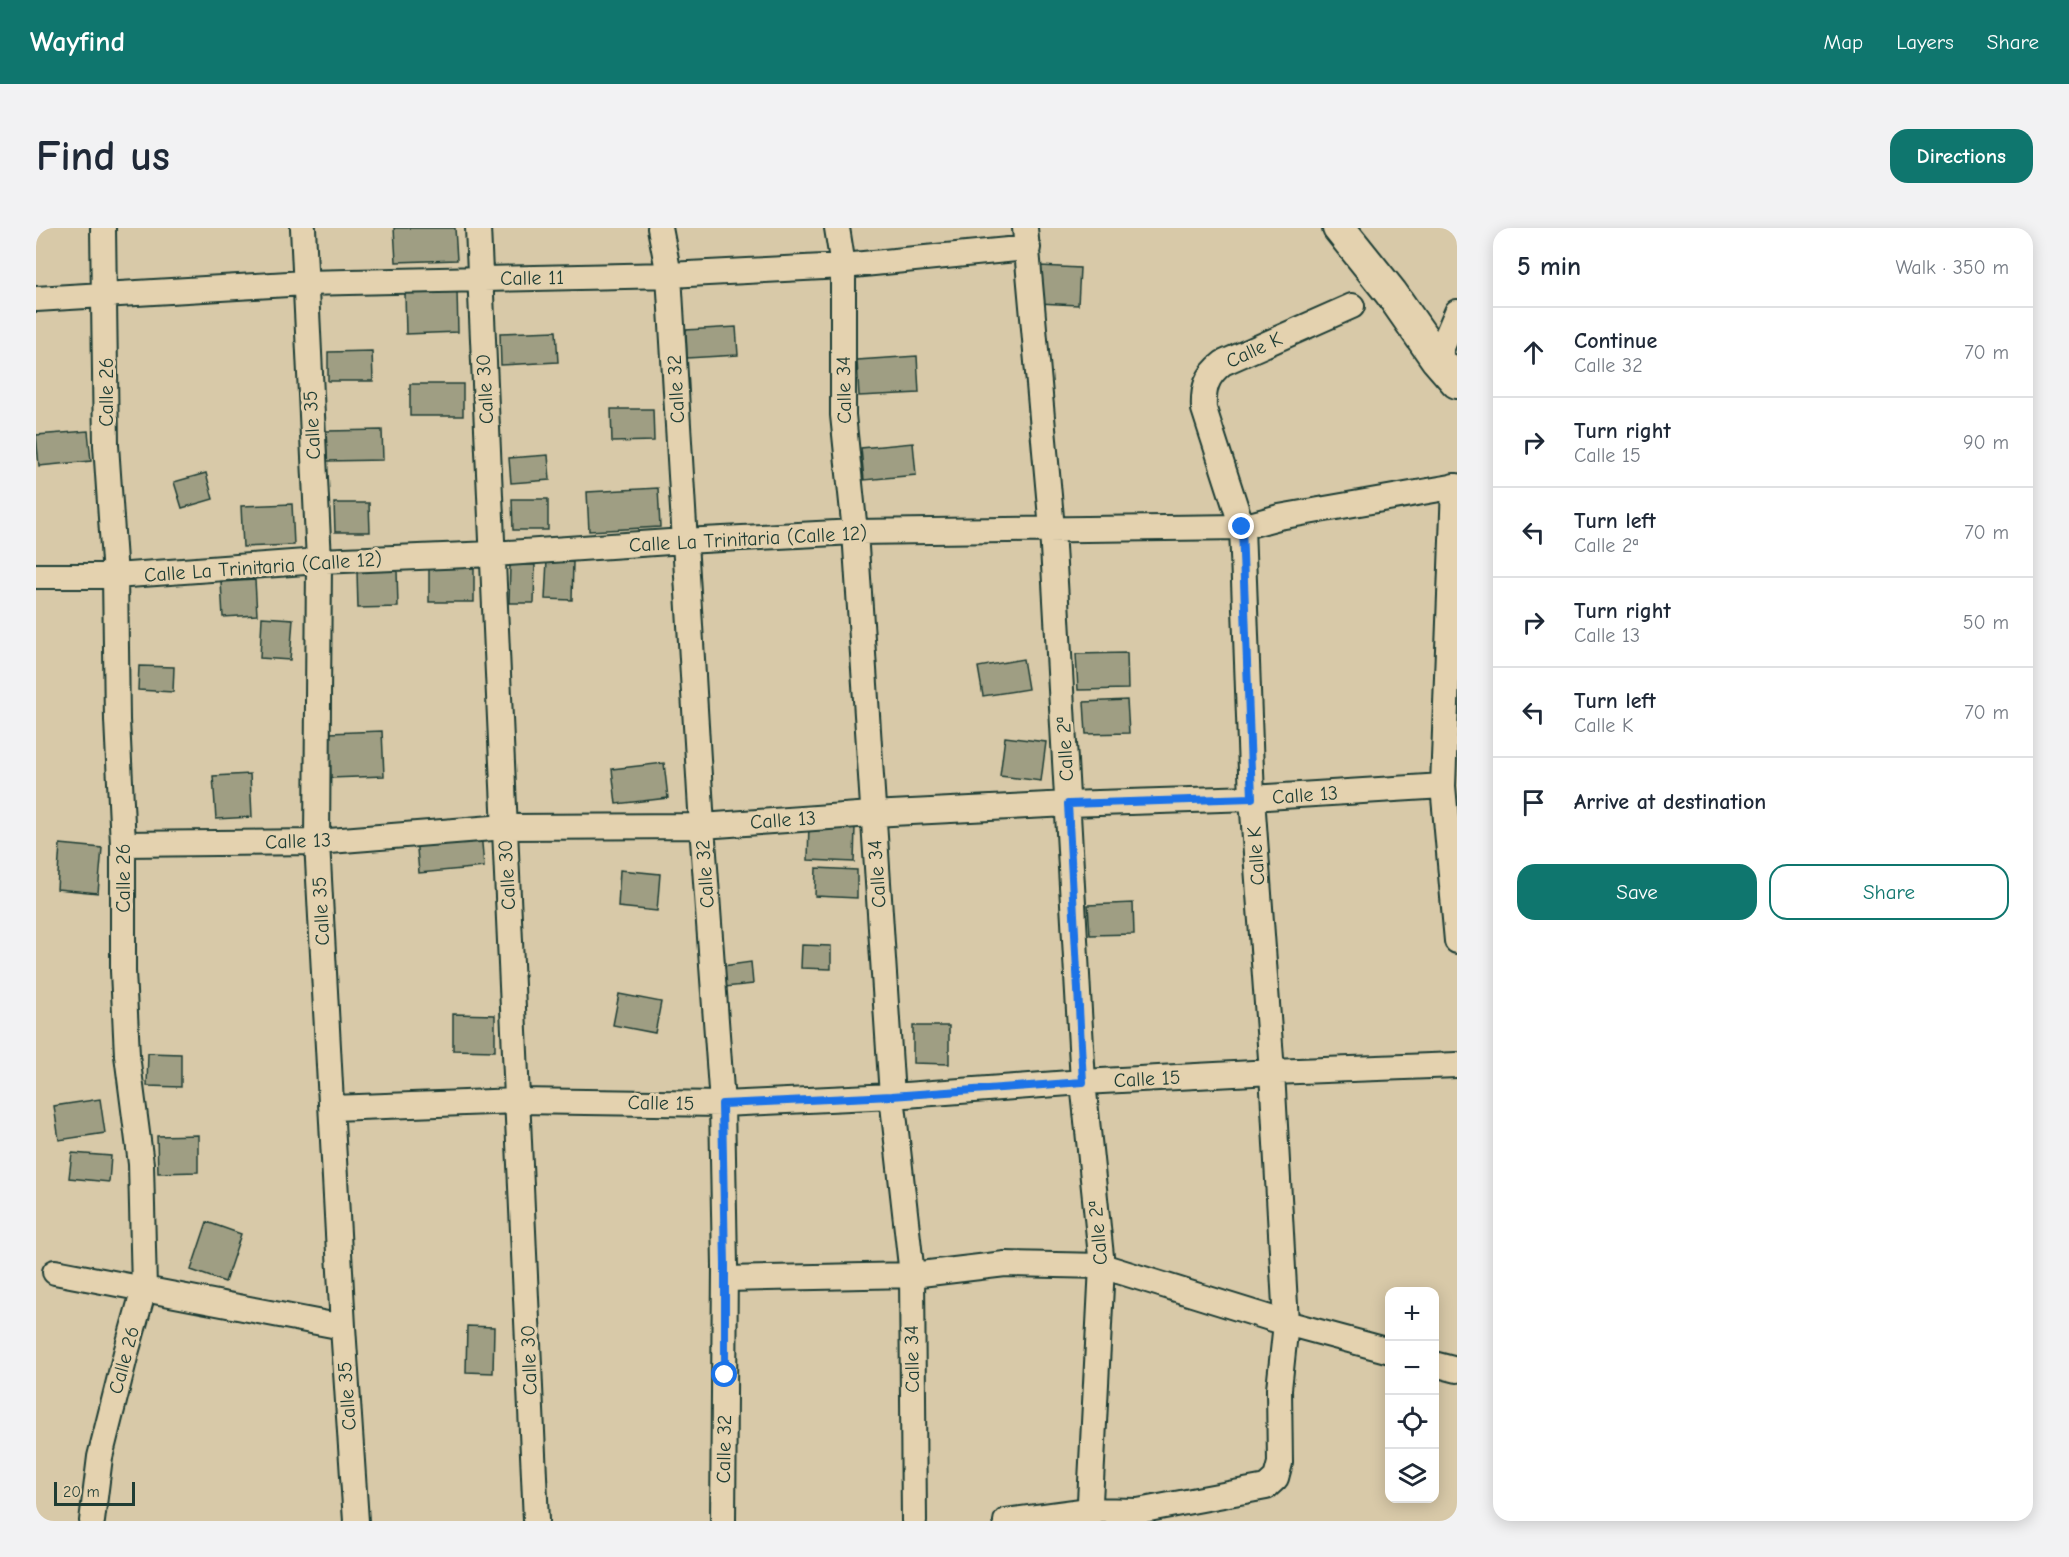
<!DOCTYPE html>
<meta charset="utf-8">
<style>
body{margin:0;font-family:"Comic Neue",sans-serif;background:#f2f2f3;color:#1f2937}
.controls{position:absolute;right:18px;bottom:18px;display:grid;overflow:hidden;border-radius:12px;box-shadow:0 3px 15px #0003}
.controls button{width:54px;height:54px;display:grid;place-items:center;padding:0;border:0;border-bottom:2px solid #e0e1e3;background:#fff;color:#1f2937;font:30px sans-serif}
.scale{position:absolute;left:18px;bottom:15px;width:81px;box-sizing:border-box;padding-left:6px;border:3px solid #1f3d34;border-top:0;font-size:16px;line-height:21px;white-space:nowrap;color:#1f3d34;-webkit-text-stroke:4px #e4d2af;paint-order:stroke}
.stop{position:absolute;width:18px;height:18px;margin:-14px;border:4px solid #1a73e8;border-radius:50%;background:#fff}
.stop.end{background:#1a73e8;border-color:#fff;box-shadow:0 2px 6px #0008}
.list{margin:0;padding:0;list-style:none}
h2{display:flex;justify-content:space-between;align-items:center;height:78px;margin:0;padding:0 24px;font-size:26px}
h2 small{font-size:20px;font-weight:400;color:#747a83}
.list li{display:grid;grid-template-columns:39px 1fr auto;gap:18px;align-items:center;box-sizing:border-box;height:90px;padding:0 24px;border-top:2px solid #e0e1e3}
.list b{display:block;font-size:22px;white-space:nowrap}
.list p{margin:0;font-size:20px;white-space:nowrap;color:#747a83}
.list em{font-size:20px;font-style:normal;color:#747a83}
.actions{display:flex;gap:12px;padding:18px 24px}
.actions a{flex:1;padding:14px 0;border:2px solid #0f766e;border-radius:18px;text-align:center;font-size:21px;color:#0f766e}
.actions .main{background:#0f766e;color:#fff}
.icon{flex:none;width:33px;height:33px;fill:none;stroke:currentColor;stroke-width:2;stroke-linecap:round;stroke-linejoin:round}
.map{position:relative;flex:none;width:1421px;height:1293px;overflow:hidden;border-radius:18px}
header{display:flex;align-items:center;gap:36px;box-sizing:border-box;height:84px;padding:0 30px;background:#0f766e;color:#fff}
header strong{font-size:28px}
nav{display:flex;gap:33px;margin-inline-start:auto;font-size:21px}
.intro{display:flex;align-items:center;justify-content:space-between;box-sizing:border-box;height:144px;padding:0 36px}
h1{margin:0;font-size:42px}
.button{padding:15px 27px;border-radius:18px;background:#0f766e;color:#fff;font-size:21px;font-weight:700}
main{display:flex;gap:36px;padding:0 36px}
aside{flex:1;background:#fff;border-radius:18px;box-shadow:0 3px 15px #0003}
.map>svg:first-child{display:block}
.building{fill:#9f9e83;stroke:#1f3d34;stroke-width:1.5}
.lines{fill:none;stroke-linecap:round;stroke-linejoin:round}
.minor-casing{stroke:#1f3d34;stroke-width:28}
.tertiary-casing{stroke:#1f3d34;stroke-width:36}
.minor{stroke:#e4d2af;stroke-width:24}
.tertiary{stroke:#e4d2af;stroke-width:32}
.route{stroke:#1a73e8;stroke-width:8}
.labels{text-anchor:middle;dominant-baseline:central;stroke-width:6;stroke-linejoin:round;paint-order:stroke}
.street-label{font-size:20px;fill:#1f3d34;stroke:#e4d2af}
</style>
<header>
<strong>Wayfind</strong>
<nav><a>Map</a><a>Layers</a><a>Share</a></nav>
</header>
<div class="intro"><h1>Find us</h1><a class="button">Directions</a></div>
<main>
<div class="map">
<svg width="1421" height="1293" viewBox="0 0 1421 1293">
<rect width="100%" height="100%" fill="#d8c9a8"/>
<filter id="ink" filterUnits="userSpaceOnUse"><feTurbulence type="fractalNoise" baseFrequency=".0167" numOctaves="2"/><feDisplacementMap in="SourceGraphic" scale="12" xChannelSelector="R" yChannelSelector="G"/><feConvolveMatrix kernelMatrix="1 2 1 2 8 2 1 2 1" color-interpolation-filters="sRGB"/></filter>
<g filter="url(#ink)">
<path class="building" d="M358 0H419L421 32 360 34Z
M1004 38 1044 40 1042 77 1002 75Z
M421 63 422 104 370 106 369 65Z
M700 99 702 127 651 130 650 102Z
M520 103 522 134 465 137 464 105Z
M336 123 337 153H292V124Z
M881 128 883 165 823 168 821 132Z
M374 156H427V188H374Z
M575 181H617L618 213 576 214Z
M346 202 347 232 291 233 290 203Z
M52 203 55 233 3 238 0 207Z
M877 215 880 247 828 252 825 220Z
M512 227 514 252 475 255 473 230Z
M170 245 177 271 146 280 138 254Z
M622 260 624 299 553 303 551 264Z
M476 271H512V302H477Z
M298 275H333L334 304H299Z
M256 276 258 317 207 319 205 278Z
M511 332 537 334 536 372 509 371Z
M393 336 438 337V374H393Z
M474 337H499L498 375H473Z
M361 342 362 379 322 380 321 343Z
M219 352 221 387 187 389 185 354Z
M226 389 257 391 254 432 224 430Z
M1091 425 1092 461 1042 462 1040 426Z
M987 431 992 461 947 468 942 439Z
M103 438 138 439 137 464 102 462Z
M1091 472 1093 505 1050 506 1048 474Z
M346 503 348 548 295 550 293 505Z
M969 509 1010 514 1005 553 964 548Z
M628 535 632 570 580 576 576 541Z
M214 546 216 589 180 591 177 548Z
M773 596 819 598 818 634 772 632Z
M445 604 448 639 383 645 380 609Z
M24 616 66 620 62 665 21 661Z
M780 640 821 642V670L779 668Z
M584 642 624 646 621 683 582 679Z
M1097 675 1098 706 1054 707 1052 677Z
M766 717 795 718V741L765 740Z
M715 734 717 756 689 759 687 738Z
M583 766 625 774 619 805 577 797Z
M417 786 459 787V823L417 822Z
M877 798H913V836L877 835Z
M112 825 145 826V859L111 858Z
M64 871 69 905 23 912 18 878Z
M162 907V944L122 945 121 908Z
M36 925 75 928 73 954 33 950Z
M171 994 205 1006 189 1054 155 1042Z
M431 1098 458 1099 457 1145 430 1144Z"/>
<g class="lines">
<g class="minor-casing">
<path id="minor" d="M267 0 283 333 281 614 307 1099 320 1293
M442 0 500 1293
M624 0 633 47 666 598 686 876 689 1038 687 1293
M801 0 807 38V187L819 304 856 868 876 1047 878 1293
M989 0 1016 301 1047 854 1066 1038 1053 1293
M0 71 269 55 633 47 807 38 992 20
M1401 131 1421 84
M1418 258 1407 558 1421 713
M0 348H79L283 333 457 326 648 313 819 304 1206 299 1243 289 1421 258
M87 616 281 614 469 599 666 598 836 586 1032 576 1216 570 1407 558
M297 880 482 873 686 876 856 868 1047 854 1236 844 1421 837
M19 1044 307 1099
M689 1051 876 1047 969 1036 1066 1038 1250 1095 1354 1123
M1398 1136 1421 1142
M56 1293 64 1229 90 1125 108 1061 105 936 91 827 87 743V616L81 492 79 348 70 217 67 0
M970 1293 1053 1282 1102 1283 1230 1259 1240 1250 1244 1235 1243 1161 1250 1095 1236 844 1216 570 1206 299 1168 181C1167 161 1170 148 1187 135L1316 78"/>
</g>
<g class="tertiary-casing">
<path id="tertiary" d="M1303 0 1355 65 1401 131 1421 154"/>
</g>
<use href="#minor" class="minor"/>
<use href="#tertiary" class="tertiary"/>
</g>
</g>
<g class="lines" filter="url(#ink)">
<path class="route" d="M689 1147V1038L686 876 856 868 1047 854 1032 576 1216 570 1206 299"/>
</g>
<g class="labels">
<g class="street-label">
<text transform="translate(496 50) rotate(-1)">Calle 11</text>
<text transform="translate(1218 122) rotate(-25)">Calle K</text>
<text transform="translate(449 161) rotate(-93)">Calle 30</text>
<text transform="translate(640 161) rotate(-93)">Calle 32</text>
<text transform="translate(808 162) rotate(-91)">Calle 34</text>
<text transform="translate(70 164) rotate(-90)">Calle 26</text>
<text transform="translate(276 197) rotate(-93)">Calle 35</text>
<text transform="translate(712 311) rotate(-3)">Calle La Trinitaria (Calle 12)</text>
<text transform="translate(227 339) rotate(-4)">Calle La Trinitaria (Calle 12)</text>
<text transform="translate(1029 521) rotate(-93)">Calle 2ª</text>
<text transform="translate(1269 567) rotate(-4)">Calle 13</text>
<text transform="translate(747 592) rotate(-4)">Calle 13</text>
<text transform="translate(262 613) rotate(-2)">Calle 13</text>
<text transform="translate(1220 628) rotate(-94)">Calle K</text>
<text transform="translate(669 646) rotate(-94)">Calle 32</text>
<text transform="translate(841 646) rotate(-94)">Calle 34</text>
<text transform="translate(471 647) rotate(-93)">Calle 30</text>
<text transform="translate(87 650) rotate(-90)">Calle 26</text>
<text transform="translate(285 683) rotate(-93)">Calle 35</text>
<text transform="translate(1111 851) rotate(-3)">Calle 15</text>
<text transform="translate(625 875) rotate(1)">Calle 15</text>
<text transform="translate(1062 1005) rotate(-95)">Calle 2ª</text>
<text transform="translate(876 1131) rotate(-91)">Calle 34</text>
<text transform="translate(88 1132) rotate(-75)">Calle 26</text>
<text transform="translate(493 1132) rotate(-92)">Calle 30</text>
<text transform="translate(311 1168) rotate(-94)">Calle 35</text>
<text transform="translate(688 1221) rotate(-89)">Calle 32</text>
</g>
</g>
</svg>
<div class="controls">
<button>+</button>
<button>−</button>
<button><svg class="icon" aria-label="locate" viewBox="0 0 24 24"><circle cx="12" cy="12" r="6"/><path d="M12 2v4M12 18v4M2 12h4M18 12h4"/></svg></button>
<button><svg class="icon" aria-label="layers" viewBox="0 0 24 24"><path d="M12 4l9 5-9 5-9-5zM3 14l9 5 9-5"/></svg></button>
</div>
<div class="scale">20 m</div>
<div class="stop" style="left:689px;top:1147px"></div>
<div class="stop end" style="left:1206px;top:299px"></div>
</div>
<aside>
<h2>5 min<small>Walk · 350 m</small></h2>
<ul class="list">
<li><svg class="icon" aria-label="ahead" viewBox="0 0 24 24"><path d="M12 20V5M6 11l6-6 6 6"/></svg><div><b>Continue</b><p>Calle 32</p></div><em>70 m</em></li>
<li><svg class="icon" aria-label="right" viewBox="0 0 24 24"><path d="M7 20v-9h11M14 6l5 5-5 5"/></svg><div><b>Turn right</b><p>Calle 15</p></div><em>90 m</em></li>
<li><svg class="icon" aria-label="left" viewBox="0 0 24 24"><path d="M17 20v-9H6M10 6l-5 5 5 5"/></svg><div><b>Turn left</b><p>Calle 2ª</p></div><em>70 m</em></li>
<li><svg class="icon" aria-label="right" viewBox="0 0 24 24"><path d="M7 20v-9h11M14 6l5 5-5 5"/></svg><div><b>Turn right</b><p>Calle 13</p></div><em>50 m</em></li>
<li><svg class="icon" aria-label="left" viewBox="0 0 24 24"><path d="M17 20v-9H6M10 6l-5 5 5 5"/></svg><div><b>Turn left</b><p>Calle K</p></div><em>70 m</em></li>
<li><svg class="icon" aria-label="arrive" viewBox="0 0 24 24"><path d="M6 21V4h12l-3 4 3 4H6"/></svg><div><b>Arrive at destination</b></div></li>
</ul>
<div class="actions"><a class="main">Save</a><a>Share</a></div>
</aside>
</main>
